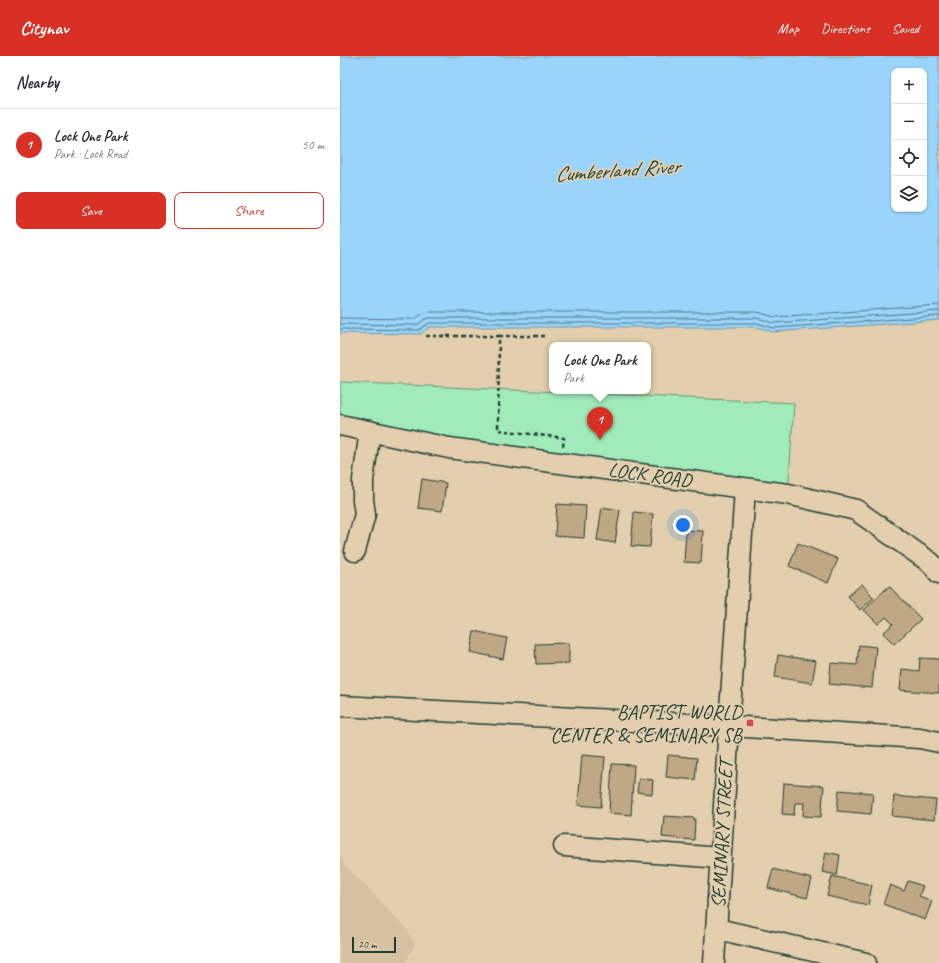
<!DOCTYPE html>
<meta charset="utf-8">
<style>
body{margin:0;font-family:Caveat,sans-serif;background:#f7f7f7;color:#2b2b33}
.controls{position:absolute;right:12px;top:12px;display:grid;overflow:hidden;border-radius:8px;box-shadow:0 1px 3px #0004}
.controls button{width:36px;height:36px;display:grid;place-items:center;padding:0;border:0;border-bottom:1px solid #e1e1e2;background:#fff;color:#2b2b33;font:20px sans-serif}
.scale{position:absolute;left:12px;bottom:10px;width:44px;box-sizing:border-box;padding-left:4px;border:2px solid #1f3d34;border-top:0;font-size:11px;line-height:14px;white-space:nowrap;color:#1f3d34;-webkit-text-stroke:3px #e3cfad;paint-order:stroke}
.you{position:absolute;left:343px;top:469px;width:14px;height:14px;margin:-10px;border:3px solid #fff;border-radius:50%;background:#1a73e8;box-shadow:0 0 0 6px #1a73e833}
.badge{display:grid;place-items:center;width:26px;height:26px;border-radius:50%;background:#d93025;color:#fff;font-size:13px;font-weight:700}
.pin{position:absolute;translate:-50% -33px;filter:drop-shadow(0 1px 2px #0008)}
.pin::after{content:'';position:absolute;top:21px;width:14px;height:12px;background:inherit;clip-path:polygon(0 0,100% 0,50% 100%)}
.popup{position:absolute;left:209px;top:286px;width:102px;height:52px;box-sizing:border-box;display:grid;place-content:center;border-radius:8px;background:#fff;filter:drop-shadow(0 1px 3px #0005);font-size:13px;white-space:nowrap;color:#7c7c81}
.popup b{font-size:15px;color:#2b2b33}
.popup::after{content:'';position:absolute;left:50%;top:100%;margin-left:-8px;border:8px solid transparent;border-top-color:#fff}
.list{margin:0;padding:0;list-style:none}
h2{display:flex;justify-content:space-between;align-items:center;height:52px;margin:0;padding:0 16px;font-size:17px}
h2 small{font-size:13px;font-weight:400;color:#7c7c81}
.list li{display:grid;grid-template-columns:26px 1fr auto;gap:12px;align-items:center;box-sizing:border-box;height:72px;padding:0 16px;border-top:1px solid #e1e1e2}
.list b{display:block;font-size:15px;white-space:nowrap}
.list p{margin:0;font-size:13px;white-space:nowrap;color:#7c7c81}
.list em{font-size:13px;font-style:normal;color:#7c7c81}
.actions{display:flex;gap:8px;padding:12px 16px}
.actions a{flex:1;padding:9px 0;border:1px solid #d93025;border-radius:8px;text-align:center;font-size:14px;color:#d93025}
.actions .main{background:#d93025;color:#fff}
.icon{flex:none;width:22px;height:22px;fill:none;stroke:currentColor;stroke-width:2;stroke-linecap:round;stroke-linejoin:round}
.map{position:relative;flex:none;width:599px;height:907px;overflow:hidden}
header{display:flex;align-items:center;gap:24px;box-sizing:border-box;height:56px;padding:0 20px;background:#d93025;color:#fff}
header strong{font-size:19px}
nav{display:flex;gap:22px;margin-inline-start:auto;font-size:14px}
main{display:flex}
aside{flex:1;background:#fff}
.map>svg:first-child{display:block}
.built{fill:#d5c09f}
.green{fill:#a1ebba;stroke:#609477}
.water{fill:#9ad4fa;stroke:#6998ab;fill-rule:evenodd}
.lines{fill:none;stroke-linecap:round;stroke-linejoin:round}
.shore{stroke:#507983;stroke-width:1}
.building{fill:#c1a885;stroke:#1f3d34}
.minor-casing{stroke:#1f3d34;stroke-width:23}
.path{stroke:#1f3d34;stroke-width:2.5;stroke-dasharray:4 3;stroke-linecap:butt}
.minor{stroke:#e3cfad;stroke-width:20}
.poi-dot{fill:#d1495b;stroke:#e3cfad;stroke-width:1.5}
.labels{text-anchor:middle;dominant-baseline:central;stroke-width:3.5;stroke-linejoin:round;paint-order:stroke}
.street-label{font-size:20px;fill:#1f3d34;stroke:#e3cfad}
.poi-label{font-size:20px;fill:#1f3d34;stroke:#e3cfad;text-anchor:end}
.water-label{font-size:21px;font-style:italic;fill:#25453e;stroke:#e3cfad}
</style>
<header>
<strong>Citynav</strong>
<nav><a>Map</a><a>Directions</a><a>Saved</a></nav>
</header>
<main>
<aside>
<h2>Nearby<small></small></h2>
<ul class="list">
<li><span class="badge">1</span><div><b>Lock One Park</b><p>Park · Lock Road</p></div><em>50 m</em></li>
</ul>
<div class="actions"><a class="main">Save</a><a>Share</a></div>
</aside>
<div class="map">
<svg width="599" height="907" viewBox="0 0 599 907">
<rect width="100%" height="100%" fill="#e3cfad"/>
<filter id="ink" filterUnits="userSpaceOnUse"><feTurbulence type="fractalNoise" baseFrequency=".025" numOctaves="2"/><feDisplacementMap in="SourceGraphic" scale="8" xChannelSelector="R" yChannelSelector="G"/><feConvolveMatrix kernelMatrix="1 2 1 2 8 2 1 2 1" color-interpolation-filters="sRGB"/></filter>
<g filter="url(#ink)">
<path class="built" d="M0 797 4 809 26 830 67 874 75 888 65 907H0Z"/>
<path class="green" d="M0 326 454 347 448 438 0 369Z"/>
<path class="water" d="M0 0H599V264L433 276 417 271H89L81 278 0 277ZM554 15H584V153H554Z"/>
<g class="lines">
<path class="shore" d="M0 262 75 263 82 258 89 256H417L435 261 599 249
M0 268 77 269 85 263 89 262H417L434 267 599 255
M0 273 79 274 89 267H417L434 272 599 260"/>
</g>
<path class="building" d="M82 423 106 427 102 455 78 452Z
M217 448 246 450 244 482 215 480Z
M262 451 280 454 275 487 257 484Z
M294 456 313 458 310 491 291 490Z
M346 474 363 475 361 507 344 506Z
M458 487 498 503 488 527 449 510Z
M522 528 534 542 520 554 508 540Z
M549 530 581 563 554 588 543 577 553 568 546 561 538 568 524 554Z
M134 575 167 582 163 603 130 596Z
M229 587V607L196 608 195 588Z
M519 589 536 591 532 632 489 628 491 607 517 609Z
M438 599 476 605 472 627 435 621Z
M580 602 599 603V637L560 634 562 613 579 615Z
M242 699 265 701 261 751 238 749Z
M328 699 357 702 355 724 326 721Z
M272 708 294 709 291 759 269 757Z
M299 722 313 724 312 738 297 736Z
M444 727 484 730 481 761 463 760 464 747H455L454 759 442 758Z
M499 734 533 737 531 758 497 755Z
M554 740 596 744 594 764 552 760Z
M324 760 355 762 354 784 322 781Z
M486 796 500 799 497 819 482 816Z
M433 813 472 823 467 842 428 832Z
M492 820 532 829 528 849 487 840Z
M568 825 583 830 579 840 592 845 585 864 543 848 550 829 564 835Z"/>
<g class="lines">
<g class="minor-casing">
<path id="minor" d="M0 369 109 392 448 438 516 454 591 507 599 517
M15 495 25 458 23 444V424L30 375
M0 650 389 670 580 682 599 686
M224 790 381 802
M377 873 526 907
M374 907 389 670 405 433"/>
</g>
<path class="path" d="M86 280H159L158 374 224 382 223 391
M159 280H204"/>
<use href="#minor" class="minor"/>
</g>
</g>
<rect class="poi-dot" x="406" y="663" width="8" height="8" rx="2"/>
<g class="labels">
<g class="street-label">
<text transform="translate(310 419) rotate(8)">LOCK ROAD</text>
<text transform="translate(382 778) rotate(-87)">SEMINARY STREET</text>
</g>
<g class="poi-label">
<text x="402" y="656">BAPTIST WORLD<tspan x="402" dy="23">CENTER &amp; SEMINARY SB</tspan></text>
</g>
<g class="water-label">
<text transform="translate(277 114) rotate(-4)">Cumberland River</text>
</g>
</g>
</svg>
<div class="controls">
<button>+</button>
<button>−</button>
<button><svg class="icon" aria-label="locate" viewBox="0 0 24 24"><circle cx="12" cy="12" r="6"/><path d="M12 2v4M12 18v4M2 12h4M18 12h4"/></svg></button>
<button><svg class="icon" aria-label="layers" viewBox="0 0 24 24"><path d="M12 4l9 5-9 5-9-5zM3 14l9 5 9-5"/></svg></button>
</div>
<div class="scale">20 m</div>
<div class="you"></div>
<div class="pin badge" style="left:260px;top:384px">1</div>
<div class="popup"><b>Lock One Park</b>Park</div>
</div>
</main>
